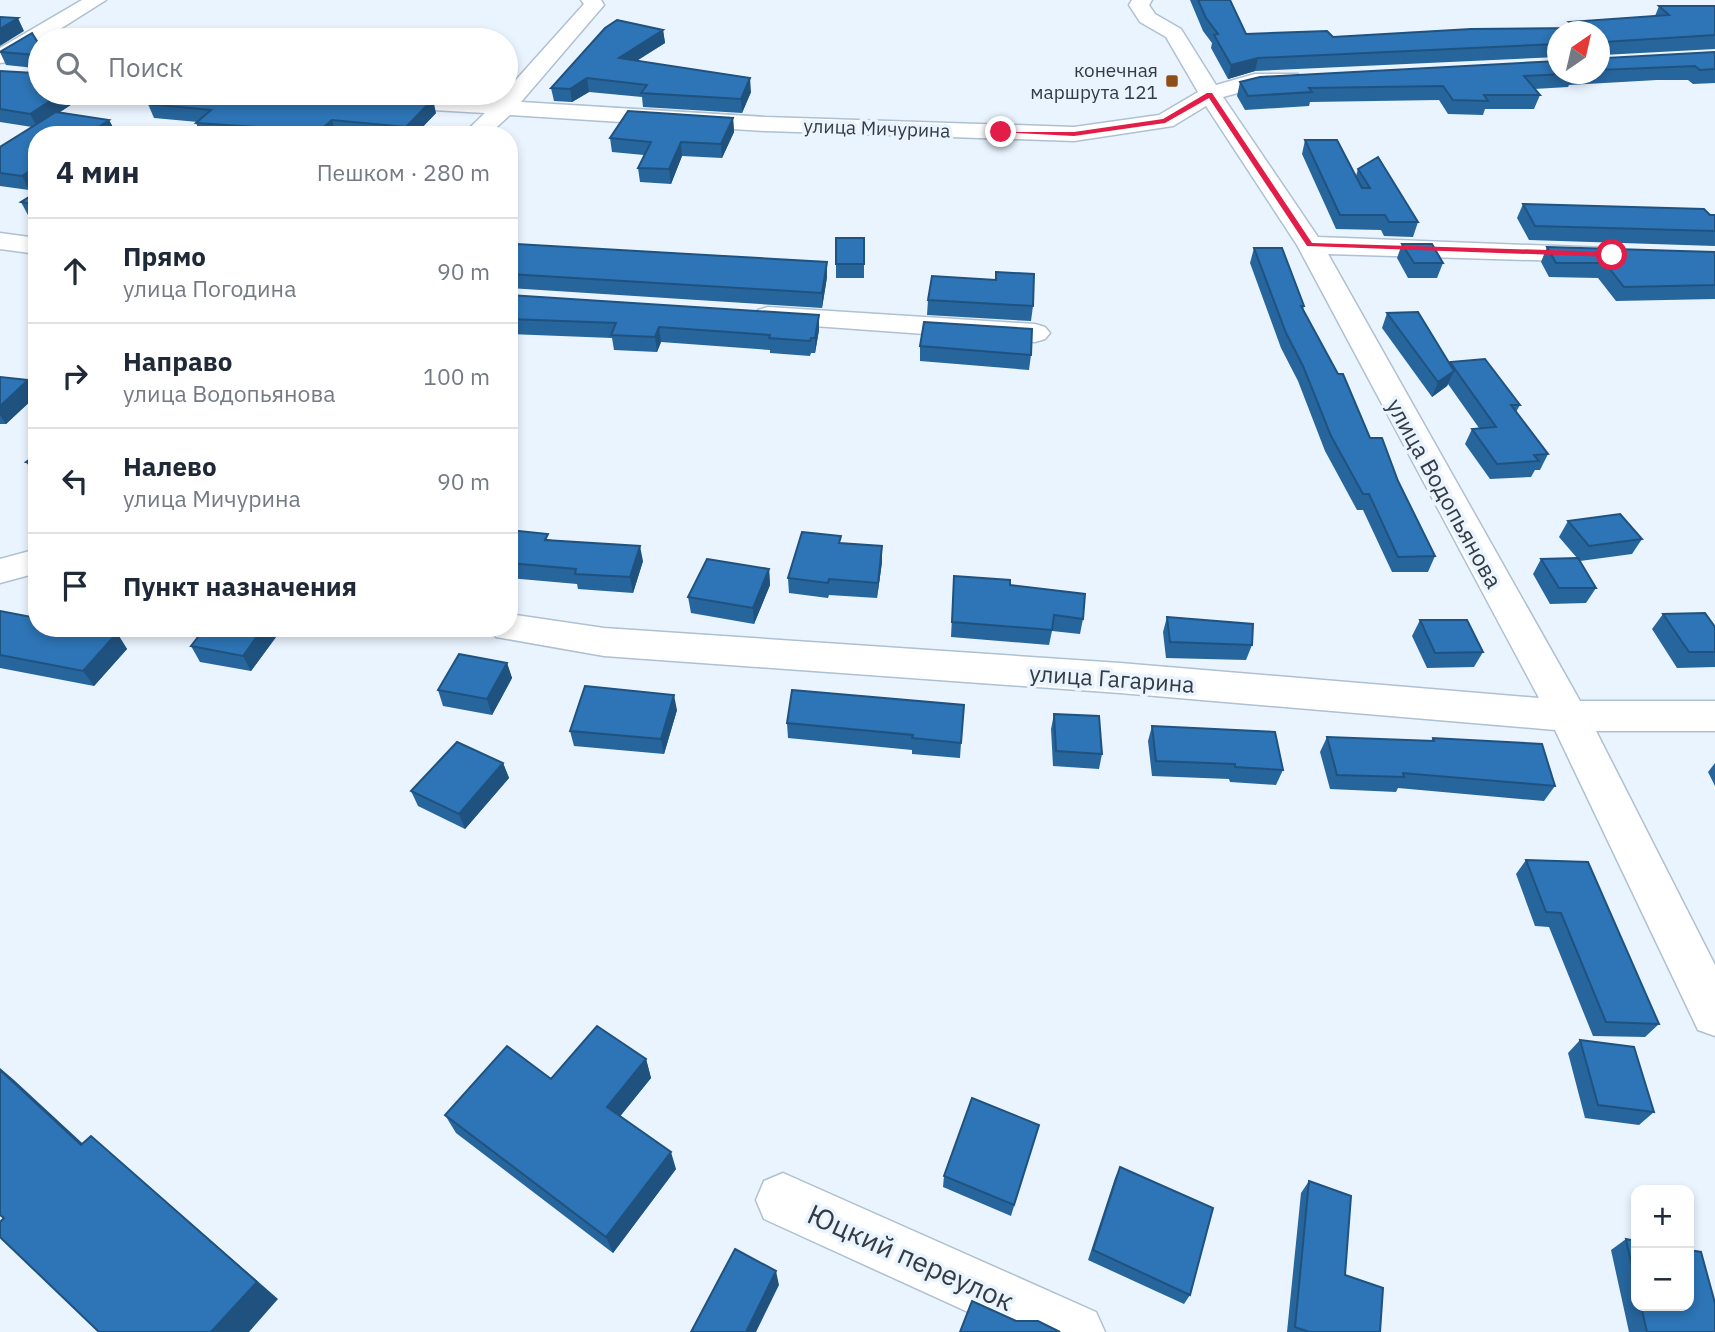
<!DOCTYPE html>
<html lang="ru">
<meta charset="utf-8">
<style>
body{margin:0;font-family:"IBM Plex Sans",sans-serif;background:#f2f2f3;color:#1f2937}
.controls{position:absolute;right:21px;bottom:21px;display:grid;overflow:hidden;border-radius:14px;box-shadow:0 4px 10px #0003}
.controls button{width:63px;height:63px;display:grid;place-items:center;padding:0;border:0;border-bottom:2px solid #e0e1e3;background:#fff;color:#1f2937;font:35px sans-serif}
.compass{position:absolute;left:1547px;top:21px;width:63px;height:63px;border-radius:50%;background:#fff;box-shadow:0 4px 10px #0003;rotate:34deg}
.stop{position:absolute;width:21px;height:21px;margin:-16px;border:5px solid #e11d48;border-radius:50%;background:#fff}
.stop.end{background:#e11d48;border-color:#fff;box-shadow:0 2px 7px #0008}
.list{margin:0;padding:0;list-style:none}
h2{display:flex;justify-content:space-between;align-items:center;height:91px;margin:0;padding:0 28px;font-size:30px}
h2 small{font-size:23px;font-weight:400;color:#747a83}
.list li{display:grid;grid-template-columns:46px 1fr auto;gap:21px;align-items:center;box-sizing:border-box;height:105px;padding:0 28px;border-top:2px solid #e0e1e3}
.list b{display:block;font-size:26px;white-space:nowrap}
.list p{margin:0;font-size:23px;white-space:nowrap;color:#747a83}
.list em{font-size:23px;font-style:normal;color:#747a83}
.icon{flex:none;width:38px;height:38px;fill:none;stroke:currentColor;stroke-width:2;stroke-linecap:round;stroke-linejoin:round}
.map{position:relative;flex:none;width:1715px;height:1332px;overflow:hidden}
.search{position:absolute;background:#fff;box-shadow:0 4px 10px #0003;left:28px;top:28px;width:490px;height:77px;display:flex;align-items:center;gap:18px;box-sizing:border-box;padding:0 24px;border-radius:38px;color:#747a83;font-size:26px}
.panel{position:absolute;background:#fff;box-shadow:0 4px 10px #0003;left:28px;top:126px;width:490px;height:511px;border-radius:28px}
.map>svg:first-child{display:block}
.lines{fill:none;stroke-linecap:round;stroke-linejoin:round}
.minor-casing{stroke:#afc0d1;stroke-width:3}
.minor{fill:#fff;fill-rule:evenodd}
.wall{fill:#27659d}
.shaded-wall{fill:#20527f}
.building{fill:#2d75b6;stroke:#20527f;stroke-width:2}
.route{fill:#e11d48}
.poi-dot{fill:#8e4e17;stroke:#eaf4ff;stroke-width:2.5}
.labels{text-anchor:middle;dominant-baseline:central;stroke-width:7;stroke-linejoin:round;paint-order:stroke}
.far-poi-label{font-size:19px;fill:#343b42;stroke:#eaf4ff;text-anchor:end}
.far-street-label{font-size:19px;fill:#343b42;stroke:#eaf4ff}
.street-label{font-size:23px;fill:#343b42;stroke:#eaf4ff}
.near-street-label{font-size:28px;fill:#343b42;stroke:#eaf4ff}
</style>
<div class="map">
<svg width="1715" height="1332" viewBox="0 0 1715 1332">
<rect width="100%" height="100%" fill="#eaf4ff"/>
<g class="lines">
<g class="minor-casing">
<path id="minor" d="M82 0H106L8 62 0 63V48Z
M581 0H601L604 5 521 102 766 117 1074 127 1159 115 1198 92 1166 37 1140 22 1129 5 1132 0H1152L1149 5 1155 14 1181 29 1216 85 1255 74H1298L1301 79 1298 84 1256 88 1223 97 1318 237 1607 248 1610 254 1607 260 1597 262 1328 254 1580 701H1715V731H1596L1715 965V1036L1698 1030 1555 730 1120 693 604 656 496 637 491 628H509V614L604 628 1120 663 1539 698 1297 245 1206 106 1173 126 1074 141 766 131 510 115 488 135H462L485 113 381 107 373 105 370 100 373 95 381 93 498 100 584 4Z
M0 233 37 238V254L0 249Z
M768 307 1035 324 1045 327 1050 333 1045 339 1035 342 758 322 754 316 758 310Z
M37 549V573L0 583V559Z
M783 1173 1096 1312 1105 1332H1012L764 1219 756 1200 764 1181Z"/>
</g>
<use href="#minor" class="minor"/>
</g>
<path class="wall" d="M1190 0H1230L1246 34 1333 37 1567 28 1569 22 1655 16 1659 6H1715V49L1603 55 1606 58 1715 52V83L1693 84 1688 80H1657L1569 85 1568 87 1534 89 1540 95 1534 109H1485L1483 115 1448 114 1439 100 1310 102 1309 106 1245 110 1237 96 1240 82 1558 74H1600V32H1558V57L1255 71 1228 79 1211 48 1212 43 1203 31Z
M663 30 665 43 637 60 751 92 742 113 643 107 642 97 589 92 572 102 554 101 551 88Z
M32 33 40 93H89L60 112 109 120 116 133 37 135V185L29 190 0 186V147L32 127 0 122V71L35 73V68L6 65 0 52Z
M417 93H455L453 95Z
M148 104 436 113 415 135 336 134 335 135H201L196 123 198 122 154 118Z
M733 118 734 132 722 158 682 156 671 184 640 182 638 168 644 155 612 152 610 138Z
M1305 140 1356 176 1358 169 1418 222 1413 237 1384 236 1381 230 1336 229 1302 154Z
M37 192V218L29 217 21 202Z
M1523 204 1715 215V246L1529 240 1517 218Z
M836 238H864V278H836Z
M1402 244 1443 263 1437 278H1408L1397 258Z
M1547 247 1715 252V299L1616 301 1598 278 1549 277 1541 262Z
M1254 248 1304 306 1303 310 1370 438 1398 481 1435 556 1428 572H1392L1363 510H1357L1325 451 1298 381 1281 348 1250 263Z
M509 256 827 277 822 308 509 288Z
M996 272 1033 306 1031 321 927 315 928 300 995 280Z
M509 295 819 315V330L815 353H811L810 356 770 353V350L661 342 657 352 614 350 612 338 509 334Z
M1387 313 1449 363 1450 362 1520 405 1516 412 1548 454 1540 470H1535L1531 477 1490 479 1465 444 1472 429 1479 428 1448 384 1447 386 1432 397 1382 328Z
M920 346 1031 355 1029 370 920 361Z
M0 377 28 380 37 395 6 424H0Z
M37 454V478L26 462Z
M1568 521 1642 539 1632 554 1580 561 1596 588 1586 603 1550 604 1533 574 1541 559 1577 558 1559 537Z
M509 530 643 561 633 593 578 589 577 584 509 578Z
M841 543 882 562 877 598 829 595 828 598 789 593 788 578Z
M769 569 770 585 754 624 691 613 688 597Z
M954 576 1010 585 1083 619 1080 634 1052 631 1049 645 951 637Z
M0 611 117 633 127 649 94 686 0 668Z
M1663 614 1715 627V667L1677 668 1652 629Z
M1167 617 1252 645 1246 660 1166 658 1163 632Z
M1420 620 1483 652 1474 667 1427 668 1412 636Z
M276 637 251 671 200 662 191 646Z
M507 663 512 678 492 715 443 706 438 690Z
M792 690 961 743 960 758 912 754V750L788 738 787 723Z
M677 710 664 754 574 746 570 731Z
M1054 714 1102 754 1099 769 1053 766 1051 729Z
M1152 726 1283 770 1276 785 1230 782 1229 779 1152 776 1148 741Z
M1327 737 1431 741 1433 738 1555 786 1544 801 1398 788 1396 792 1330 789 1320 752Z
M503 763 509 778 465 829 418 806 411 791Z
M1715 763V786L1708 772Z
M1526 860 1659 1024 1645 1037 1593 1036 1549 927 1535 926 1516 874Z
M1580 1040 1654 1112 1639 1125 1585 1118 1568 1053Z
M646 1059 651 1078 620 1116 676 1169 613 1253 456 1133 445 1115 551 1079Z
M1035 1137 1011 1216 943 1187 944 1176Z
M1120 1167 1190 1295 1184 1304 1088 1260 1115 1178Z
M1309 1181 1345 1275 1380 1332H1287L1301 1193Z
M1626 1239 1636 1241V1306H1689L1715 1332H1629L1611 1250Z"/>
<path class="shaded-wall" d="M18 18 24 31 0 46V29Z
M663 30 665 43 621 71 619 58Z
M1258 58 1255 71 1228 79 1231 65Z
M587 78 589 92 572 102 570 89Z
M750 78 751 92 742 113 741 99Z
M62 93H89L37 127 30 114Z
M433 99 436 113 415 135H408L406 127Z
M733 118 734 132 722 158 721 144Z
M109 120 116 133 114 135H86Z
M332 120 336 134 321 135 319 131Z
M681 142 682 156 671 184 669 169Z
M37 166V185L29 190 22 176Z
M827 262V277L822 308V293Z
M819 315V330L815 353V338Z
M659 327 661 342 657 352 655 337Z
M1454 371 1447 386 1432 397 1438 382Z
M28 380 37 395 6 424 0 415V406Z
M640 546 643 561 633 593 630 577Z
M882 546V562L877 598 878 583Z
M769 569 770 585 754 624 753 608Z
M263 628H272L276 637 251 671 243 656Z
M117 633 127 649 94 686 83 671Z
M507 663 512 678 492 715 487 699Z
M674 695 677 710 664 754 661 739Z
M503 763 509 778 465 829 459 814Z
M646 1059 651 1078 614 1124 607 1107Z
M0 1068 14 1080 107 1166 81 1145 0 1070Z
M91 1136 278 1299 249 1332H211Z
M671 1152 676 1169 613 1253 606 1237Z
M776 1271 779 1285 756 1332H746Z"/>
<path class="building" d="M1198 0H1230L1246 34 1327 31 1333 37 1471 29 1577 28 1569 22 1669 15 1659 6H1715V35L1604 42 1603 55 1606 58 1715 52V69L1700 70 1695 66 1600 70V32H1558V44L1258 58 1231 65 1214 35 1218 34 1206 18Z
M0 17 18 18 0 29Z
M617 20 663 30 619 58 750 78 741 99 641 93 647 85 587 78 570 89 551 88 605 28Z
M32 33 40 46V93H62L30 114 0 109V71L35 73 36 55 0 52Z
M62 34 144 40H51Z
M1558 61V74H1565L1524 76 1540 95H1484L1488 101 1453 100 1443 86 1309 88 1312 92 1248 96 1240 82 1260 77Z
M164 93H328L433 99 406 127 332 120 319 131 196 123 211 110 148 104Z
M628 111 733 118 721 144 681 142 669 169 638 168 651 142 610 138Z
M56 112 109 120 86 135H37V166L22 176 0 173V147Z
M1305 140H1337L1362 188H1370L1358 169 1378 157 1418 222H1389L1385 215H1340Z
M37 192V205L21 202Z
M1523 204 1704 209 1710 215H1715V231L1535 226Z
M836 238H864V264H836Z
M516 244 827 262 822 293 509 274V256Z
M1402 244H1432L1443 263H1414Z
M1547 247 1715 252V285L1624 287 1605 263H1556Z
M1254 248H1282L1304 306H1301L1338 374H1343L1370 438H1382L1398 481 1435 556 1398 557 1369 494H1363L1331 436 1303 366 1286 333Z
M996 272 1034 274 1033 306 928 300 932 276 996 280Z
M509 295 819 315 815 338H811L810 341 769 338 770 335 659 327 655 337 611 335 616 323 509 319Z
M1418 312 1454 371 1438 382 1387 313Z
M924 322 1032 329 1031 355 920 346Z
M1485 359 1520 405H1511L1548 454 1534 455 1539 461 1497 464 1472 429 1496 427 1450 362Z
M0 377 28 380 0 406Z
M37 454V465L26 462Z
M1620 514 1642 539 1589 546 1568 521Z
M509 530 548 534 545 540 640 546 630 577 575 574 576 569 509 563Z
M802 532 841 536 839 543 882 546 878 583 829 579 828 583 788 578Z
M1578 558 1596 588H1559L1541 559Z
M707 559 769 569 753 608 688 597Z
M954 576 1010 580V585L1085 594 1083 619 1054 615 1052 630 952 622Z
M0 611 37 618V628H90L117 633 83 671 0 655Z
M1705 613 1715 627V652H1689L1663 614Z
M1167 617 1253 624 1252 645 1170 642Z
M1420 620H1467L1483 652 1435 653Z
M205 628H263L243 656 191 646Z
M459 654 507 663 487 699 438 690Z
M585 686 674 695 661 739 570 731Z
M792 690 964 705 961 743 912 738 913 735 787 723Z
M1054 714 1099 716 1102 754 1056 751Z
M1152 726 1275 732 1283 770 1235 767V764L1156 761Z
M1327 737 1434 741 1433 738 1542 744 1555 786 1403 773 1404 777 1337 775Z
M457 742 503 763 459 814 411 791Z
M1526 860 1588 862 1659 1024 1606 1022 1561 913 1546 912Z
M597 1026 646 1059 607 1107 671 1152 606 1237 445 1115 507 1046 551 1079Z
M1580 1040 1634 1047 1654 1112 1598 1105Z
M0 1070 81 1145 91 1136 257 1282 211 1332H99L0 1237V1222L4 1218 0 1215Z
M972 1098 1039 1125 1014 1205 944 1176Z
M1120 1167 1213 1208 1190 1295 1093 1250Z
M1309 1181 1351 1196 1345 1275 1383 1288 1380 1332H1309L1295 1327Z
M1626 1239 1636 1241V1285Z
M735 1249 776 1271 746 1332H691Z
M1689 1250 1701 1252 1715 1303V1332H1647L1641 1306H1689Z
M972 1301 1016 1321H1038L1060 1332H960Z"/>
<path class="route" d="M1207 93H1212L1312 243 1612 252 1616 255 1612 257 1307 246 1209 98 1165 123 1074 136 998 132H1074L1163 119Z"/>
<rect class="poi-dot" x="1165" y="74" width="14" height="14" rx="3.5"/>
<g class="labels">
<g class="far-poi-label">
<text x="1158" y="70">конечная<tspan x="1158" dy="22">маршрута 121</tspan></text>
</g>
<g class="far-street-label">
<text transform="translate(877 128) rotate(2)">улица Мичурина</text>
</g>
<g class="street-label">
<text transform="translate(1445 493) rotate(61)">улица Водопьянова</text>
<text transform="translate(1112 678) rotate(4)">улица Гагарина</text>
</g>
<g class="near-street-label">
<text transform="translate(911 1257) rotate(24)">Юцкий переулок</text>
</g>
</g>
</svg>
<div class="controls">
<button>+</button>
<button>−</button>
</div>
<svg class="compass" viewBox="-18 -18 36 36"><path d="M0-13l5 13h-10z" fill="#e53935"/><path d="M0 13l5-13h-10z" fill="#747a83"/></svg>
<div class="stop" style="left:1612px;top:255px"></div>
<div class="stop end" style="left:1001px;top:132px"></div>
<div class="search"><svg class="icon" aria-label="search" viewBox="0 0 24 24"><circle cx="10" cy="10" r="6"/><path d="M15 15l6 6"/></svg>Поиск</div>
<section class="panel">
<h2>4 мин<small>Пешком · 280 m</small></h2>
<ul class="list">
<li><svg class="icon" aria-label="ahead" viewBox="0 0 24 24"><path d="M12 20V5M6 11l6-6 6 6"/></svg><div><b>Прямо</b><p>улица Погодина</p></div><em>90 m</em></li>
<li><svg class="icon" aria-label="right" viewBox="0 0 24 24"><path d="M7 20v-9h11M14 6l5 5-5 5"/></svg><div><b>Направо</b><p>улица Водопьянова</p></div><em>100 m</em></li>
<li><svg class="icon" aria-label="left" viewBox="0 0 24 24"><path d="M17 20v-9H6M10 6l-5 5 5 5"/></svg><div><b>Налево</b><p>улица Мичурина</p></div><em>90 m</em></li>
<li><svg class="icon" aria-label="arrive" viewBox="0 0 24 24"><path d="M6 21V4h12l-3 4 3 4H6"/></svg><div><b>Пункт назначения</b></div></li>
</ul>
</section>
</div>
